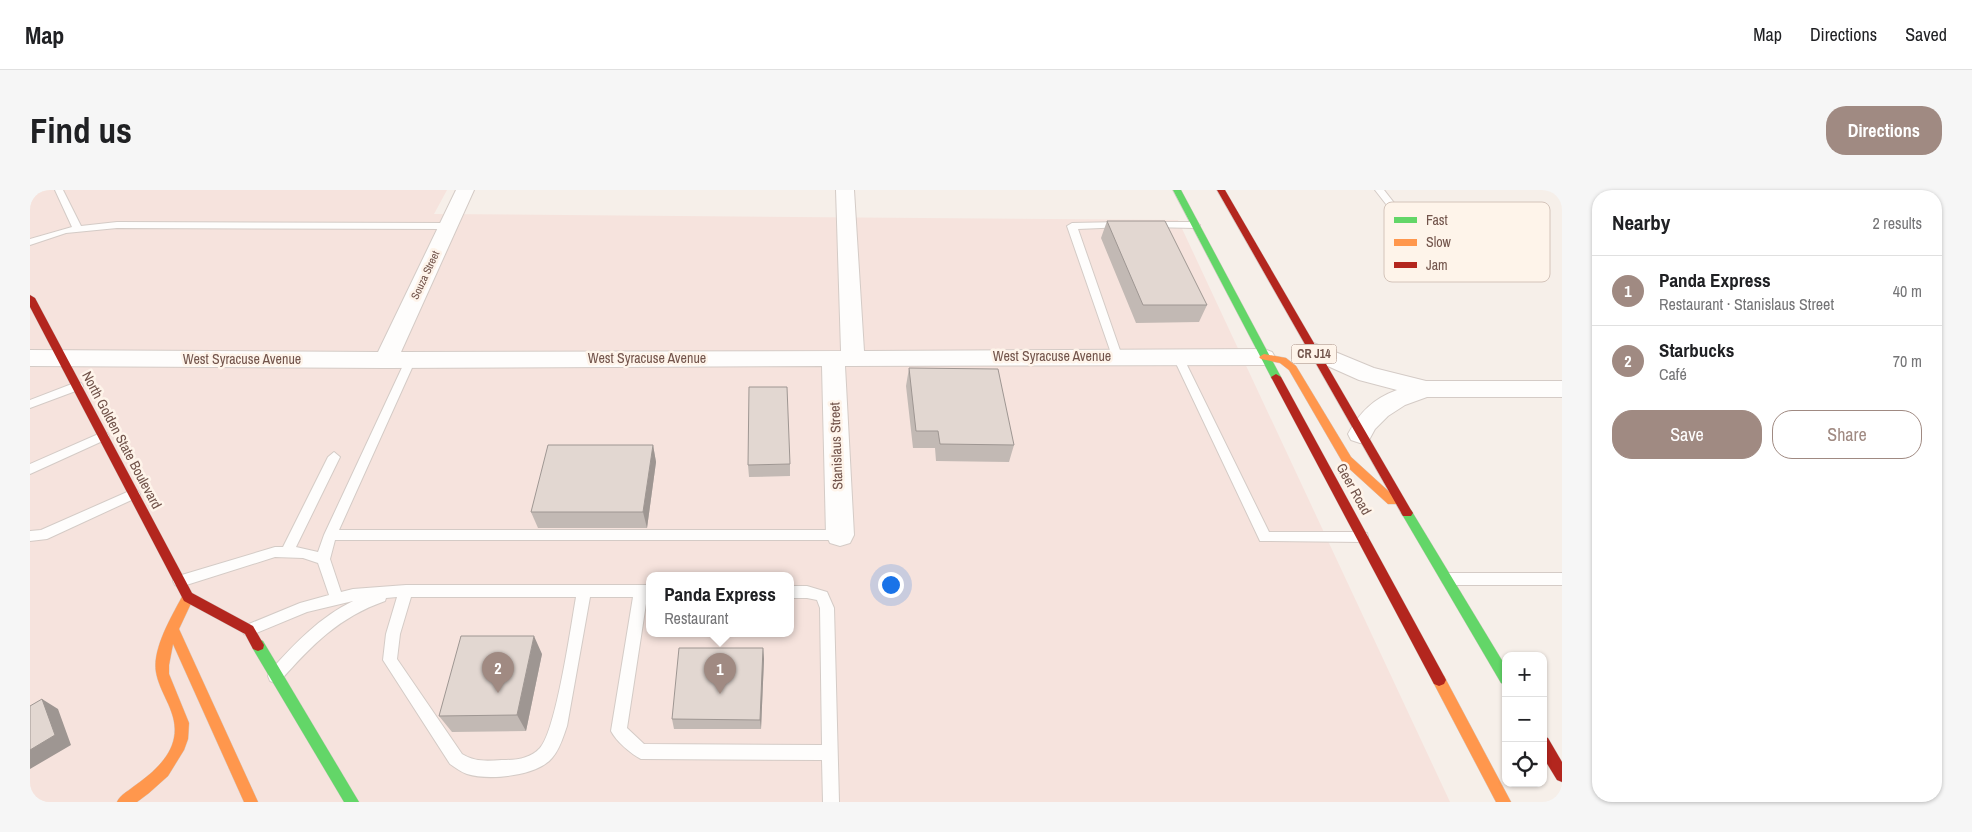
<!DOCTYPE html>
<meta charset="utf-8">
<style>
body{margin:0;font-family:"Archivo Narrow",sans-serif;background:#f6f6f6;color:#202124}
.controls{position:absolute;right:15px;bottom:15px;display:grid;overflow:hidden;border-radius:10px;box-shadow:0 1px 4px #0004}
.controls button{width:45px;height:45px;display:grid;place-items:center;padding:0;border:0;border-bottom:1px solid #e0e0e0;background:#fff;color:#202124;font:25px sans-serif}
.you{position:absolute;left:860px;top:394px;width:18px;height:18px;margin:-12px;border:4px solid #fff;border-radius:50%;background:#1a73e8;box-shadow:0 0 0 8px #1a73e833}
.badge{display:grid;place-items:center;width:32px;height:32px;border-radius:50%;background:#a08a82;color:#fff;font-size:16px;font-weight:700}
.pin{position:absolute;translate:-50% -41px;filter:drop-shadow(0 1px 2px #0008)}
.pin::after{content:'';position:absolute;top:26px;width:18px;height:15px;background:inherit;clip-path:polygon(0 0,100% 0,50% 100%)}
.popup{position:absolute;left:616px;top:382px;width:148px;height:65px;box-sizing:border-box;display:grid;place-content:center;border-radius:10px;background:#fff;filter:drop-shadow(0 1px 4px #0005);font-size:16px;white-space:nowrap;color:#757577}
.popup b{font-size:19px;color:#202124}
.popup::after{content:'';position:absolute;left:50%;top:100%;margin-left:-10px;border:10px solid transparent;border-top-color:#fff}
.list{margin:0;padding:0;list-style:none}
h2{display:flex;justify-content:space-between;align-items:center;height:65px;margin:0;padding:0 20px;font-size:21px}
h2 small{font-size:16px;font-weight:400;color:#757577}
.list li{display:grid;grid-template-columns:32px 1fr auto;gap:15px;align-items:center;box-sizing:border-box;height:70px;padding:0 20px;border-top:1px solid #e0e0e0}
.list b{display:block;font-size:19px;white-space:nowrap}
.list p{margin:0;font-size:16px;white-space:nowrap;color:#757577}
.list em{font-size:16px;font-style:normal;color:#757577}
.actions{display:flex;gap:10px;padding:15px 20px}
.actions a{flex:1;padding:11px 0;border:1px solid #a08a82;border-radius:20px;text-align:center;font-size:18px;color:#a08a82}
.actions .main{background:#a08a82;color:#fff}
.icon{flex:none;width:28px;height:28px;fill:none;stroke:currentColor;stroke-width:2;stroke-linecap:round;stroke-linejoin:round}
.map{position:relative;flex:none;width:1532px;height:612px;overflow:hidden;border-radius:20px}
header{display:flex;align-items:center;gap:30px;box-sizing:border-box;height:70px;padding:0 25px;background:#fff;border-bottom:1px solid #e0e0e0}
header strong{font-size:24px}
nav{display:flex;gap:28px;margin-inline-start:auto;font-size:18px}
.intro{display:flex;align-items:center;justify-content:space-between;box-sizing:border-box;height:120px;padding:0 30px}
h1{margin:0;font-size:35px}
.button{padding:12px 22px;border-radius:20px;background:#a08a82;color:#fff;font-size:18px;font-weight:700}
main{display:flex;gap:30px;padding:0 30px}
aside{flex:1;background:#fff;border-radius:20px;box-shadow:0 1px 4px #0004}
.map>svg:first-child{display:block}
.commercial{fill:#f6e3dd;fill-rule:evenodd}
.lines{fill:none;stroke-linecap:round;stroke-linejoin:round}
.lane-casing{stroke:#d4cbc6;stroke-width:2}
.street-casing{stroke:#d4cbc6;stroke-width:2}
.fast-casing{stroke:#d5cbc6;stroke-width:1}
.slow-casing{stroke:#d5cbc6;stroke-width:1}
.jam-casing{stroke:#d5cbc6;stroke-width:1}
.lane{fill:#fefdfc;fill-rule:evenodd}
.street{fill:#fefdfc;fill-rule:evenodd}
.fast{fill:#63d668;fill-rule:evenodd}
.slow{fill:#ff974d;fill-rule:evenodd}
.jam{fill:#b3261e;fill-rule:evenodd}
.wall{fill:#c2b9b4}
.shaded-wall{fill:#9e9692}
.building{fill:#e2d7d1;stroke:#9e9692}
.labels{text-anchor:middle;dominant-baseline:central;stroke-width:5;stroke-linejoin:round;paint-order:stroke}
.far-street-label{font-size:11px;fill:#72544b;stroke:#fef4ea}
.shield{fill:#fef4ea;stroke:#9c847b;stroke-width:1}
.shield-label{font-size:12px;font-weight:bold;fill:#72544b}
.street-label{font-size:14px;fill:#72544b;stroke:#fef4ea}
.key{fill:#fef4ea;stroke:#d4c4ba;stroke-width:1}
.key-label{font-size:14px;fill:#72544b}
</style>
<header>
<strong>Map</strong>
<nav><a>Map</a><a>Directions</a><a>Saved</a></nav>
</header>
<div class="intro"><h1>Find us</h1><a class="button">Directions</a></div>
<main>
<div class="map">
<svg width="1532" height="612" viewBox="0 0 1532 612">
<rect width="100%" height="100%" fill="#f6efe9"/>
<path class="commercial" d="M0 0H417L404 24 1148 30 1420 612H14L0 606ZM620 385H760V443H620Z"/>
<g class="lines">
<g class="lane-casing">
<path id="lane" d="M25 0H33L51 36 87 32 418 33 423 36 418 39 87 38 36 43 0 55V49L42 37Z
M1345 0H1354L1390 46V50H1384Z
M1091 32 1096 35 1094 37 1048 39 1092 166 1087 170 1082 166 1037 36 1042 33Z
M1121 32H1165L1170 35 1165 38 1118 37 1116 35Z
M1148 163 1153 167 1239 342H1332L1337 343 1338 347 1337 351 1332 352 1230 351 1143 167Z
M381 165 386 169 309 340H810L815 341 816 345 815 349 810 350H305L300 369 311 402 323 399 376 395H620V407H617L597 538 614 554 792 555 790 418 787 410 777 408H760V396H777L797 402 804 418 809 612H793L792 570 611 569C601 564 586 551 581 541L603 407H560L537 536C533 547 530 559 522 568 507 586 459 591 437 584 431 582 426 578 420 574L353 470 356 444 367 407 356 408 355 411C309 427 282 455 250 491L245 493 240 491 238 486 240 481C264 454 290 427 323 411L277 422 219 446 214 444 212 440 214 436 270 413 299 405 288 373 273 368 245 367 150 397 145 395 143 391 145 387 245 357H253L298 267 304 262 310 267 266 357 288 362 294 345 376 169ZM381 407H546C541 436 526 541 510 558 500 569 486 570 472 570 457 571 445 572 432 564L367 469 370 444Z
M47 192 51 193 53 196 51 199 0 218V210Z
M73 242 77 243 79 246 77 249 0 284V274Z
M104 299 108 301 110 304 108 307 17 349 0 351V341L11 340Z
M1418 383H1532V395H1418L1413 393 1411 389 1413 385Z"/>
</g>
<g class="street-casing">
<path id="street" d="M426 0H444L371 162 811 161 806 0H824L834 161 1234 159 1242 162 1245 167 1242 172 1234 175 815 176 824 345 820 353 810 356 800 353 796 345 792 176 356 178 0 176V160L348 162Z
M1281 152 1344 178 1396 191H1532V207H1397L1375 215 1358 226 1345 239 1339 250 1330 253 1321 250 1318 244C1330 222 1343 209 1367 200L1329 190 1273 165 1270 160 1273 155Z"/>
</g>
<g class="fast-casing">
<path id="fast" d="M1143 0H1151L1251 187 1250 189H1242L1241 187Z
M1377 318 1381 320 1476 477V495L1471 493 1373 326 1371 323 1373 320Z
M228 449 233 451 329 612H314L223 459 222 455 223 451Z"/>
</g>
<g class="slow-casing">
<path id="slow" d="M1234 164 1256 168 1266 176 1321 267 1366 308 1368 311 1366 314H1358L1313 273 1259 180 1250 173 1231 169 1229 167Z
M158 402 162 403 164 407 149 439 228 612H214L143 454 139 475V484L159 533 158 549 154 560 138 586 119 603 107 612H87C90 605 97 602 103 597 120 585 140 569 144 548 149 523 130 505 126 482 122 458 143 424 154 403Z
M1409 484 1414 486 1481 612H1466L1402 490 1404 486Z"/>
</g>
<g class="jam-casing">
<path id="jam" d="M1187 0H1195L1381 320 1383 323 1381 326H1373Z
M0 105 5 108 162 403 223 436 234 455 233 459 228 461 223 459 215 444 154 411 0 117Z
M1246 184 1251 187 1414 486 1416 490 1414 494 1409 496 1404 494 1241 187Z
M1513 546 1518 548 1532 572V592L1527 590 1513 567Z"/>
</g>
<use href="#lane" class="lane"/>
<use href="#street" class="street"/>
<use href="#fast" class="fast"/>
<use href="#slow" class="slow"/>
<use href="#jam" class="jam"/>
</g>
<path class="wall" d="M1077 31 1177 115 1169 132 1106 133 1071 48Z
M879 178 984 255 979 272 906 271 905 258H883L876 196Z
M623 255 626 272 617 338H508L501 322Z
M760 274V286L719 287 718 275Z
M733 458 734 469 731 539H644L642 529Z
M512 464 496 541 422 542 409 526Z"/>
<path class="shaded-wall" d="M623 255 626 272 617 338 613 322Z
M504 446 512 464 496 541 487 525Z
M733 458 734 469 731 539 730 530Z
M12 509 28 519 41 555 0 579V560Z"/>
<path class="building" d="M1077 31H1135L1177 115H1113Z
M879 178 968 179 984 255 910 254 908 241H886Z
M719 197H757L760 274 718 275Z
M518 255H623L613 322H501Z
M431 446H504L487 525 409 526Z
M649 458H733L730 530 642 529Z
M12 509 25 545 0 560V516Z"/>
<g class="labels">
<g class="far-street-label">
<text transform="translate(395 85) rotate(-65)">Souza Street</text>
</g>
<rect class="shield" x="1261.5" y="154.5" width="45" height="19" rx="4"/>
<g class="shield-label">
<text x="1284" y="164">CR J14</text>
</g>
<g class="street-label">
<text x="1022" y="166">West Syracuse Avenue</text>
<text x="617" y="168">West Syracuse Avenue</text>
<text x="212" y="169">West Syracuse Avenue</text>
<text transform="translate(92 250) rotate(62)">North Golden State Boulevard</text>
<text transform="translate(806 256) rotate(-92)">Stanislaus Street</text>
<text transform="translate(1324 299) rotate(61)">Geer Road</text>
</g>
</g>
<rect x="1354" y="12" width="166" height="80" rx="8" class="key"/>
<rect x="1364" y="27" width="23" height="6" fill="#63d668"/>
<rect x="1364" y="49" width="23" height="7" fill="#ff974d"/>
<rect x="1364" y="72" width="23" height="6" fill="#b3261e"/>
<g class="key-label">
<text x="1396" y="35">Fast</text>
<text x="1396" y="57">Slow</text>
<text x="1396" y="80">Jam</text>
</g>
</svg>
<div class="controls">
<button>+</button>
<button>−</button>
<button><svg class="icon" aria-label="locate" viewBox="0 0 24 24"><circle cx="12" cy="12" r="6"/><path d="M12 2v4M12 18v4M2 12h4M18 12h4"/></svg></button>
</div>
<div class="you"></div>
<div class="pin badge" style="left:690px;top:504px">1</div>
<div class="popup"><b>Panda Express</b>Restaurant</div>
<div class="pin badge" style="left:468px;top:503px">2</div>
</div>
<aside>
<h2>Nearby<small>2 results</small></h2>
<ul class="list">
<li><span class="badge">1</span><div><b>Panda Express</b><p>Restaurant · Stanislaus Street</p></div><em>40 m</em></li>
<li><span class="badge">2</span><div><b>Starbucks</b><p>Café</p></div><em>70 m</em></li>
</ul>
<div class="actions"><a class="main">Save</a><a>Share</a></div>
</aside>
</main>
